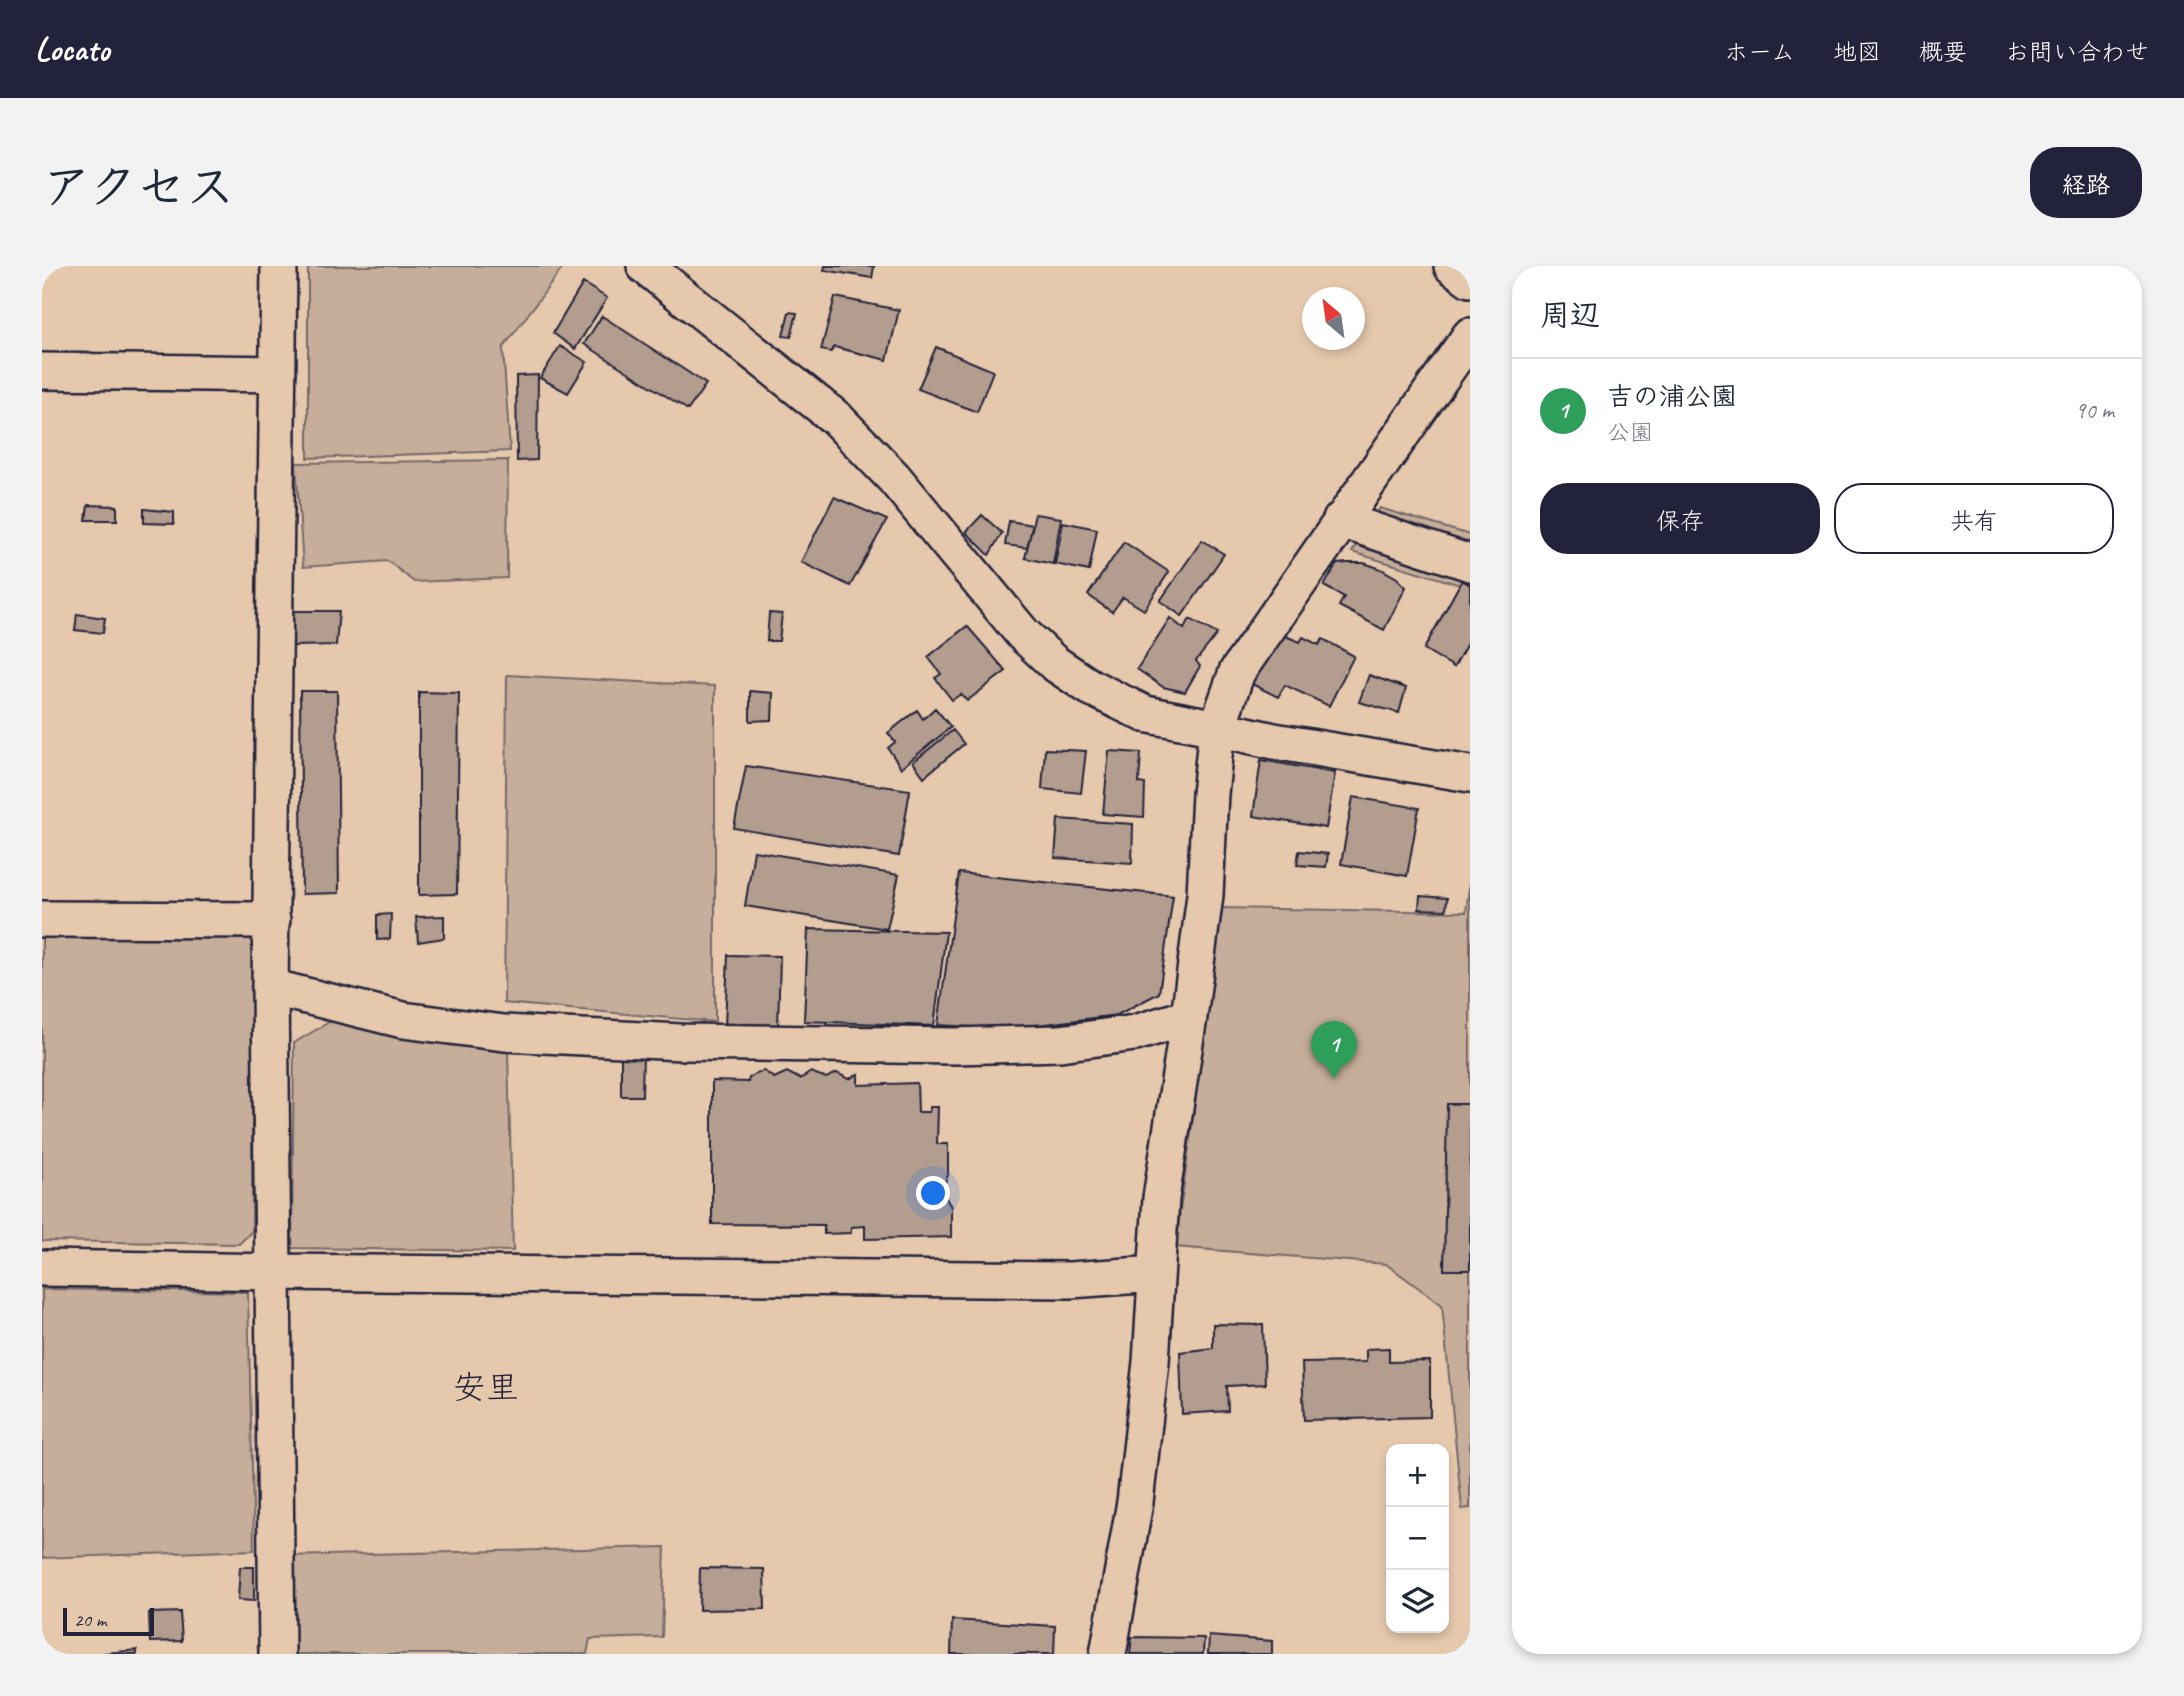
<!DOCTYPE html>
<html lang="ja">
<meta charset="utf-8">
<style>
body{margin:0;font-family:Caveat,"Klee One",sans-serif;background:#f2f2f3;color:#1f2937}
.controls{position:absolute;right:21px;bottom:21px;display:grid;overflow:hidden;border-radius:14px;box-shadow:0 4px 10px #0003}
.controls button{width:63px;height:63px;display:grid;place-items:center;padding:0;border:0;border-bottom:2px solid #e0e1e3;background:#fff;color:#1f2937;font:35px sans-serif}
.compass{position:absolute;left:1260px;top:21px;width:63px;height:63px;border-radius:50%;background:#fff;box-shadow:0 4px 10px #0003;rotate:331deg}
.scale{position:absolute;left:21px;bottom:18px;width:91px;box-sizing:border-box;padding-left:7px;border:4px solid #22223b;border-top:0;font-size:19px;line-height:24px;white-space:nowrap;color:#22223b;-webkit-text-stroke:5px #e6c9ad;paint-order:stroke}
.you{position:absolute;left:892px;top:928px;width:24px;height:24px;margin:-18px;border:5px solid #fff;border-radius:50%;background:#1a73e8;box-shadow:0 0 0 10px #1a73e833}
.badge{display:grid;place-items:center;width:46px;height:46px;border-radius:50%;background:#22223b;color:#fff;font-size:23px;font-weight:700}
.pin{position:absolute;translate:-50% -58px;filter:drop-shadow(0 2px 4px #0008)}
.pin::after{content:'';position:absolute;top:37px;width:24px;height:21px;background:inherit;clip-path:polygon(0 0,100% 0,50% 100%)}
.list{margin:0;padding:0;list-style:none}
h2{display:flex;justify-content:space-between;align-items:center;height:91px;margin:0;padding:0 28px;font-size:30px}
h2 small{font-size:23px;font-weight:400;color:#747a83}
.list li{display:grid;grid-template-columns:46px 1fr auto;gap:21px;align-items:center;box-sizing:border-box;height:105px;padding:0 28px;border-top:2px solid #e0e1e3}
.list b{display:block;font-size:26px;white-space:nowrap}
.list p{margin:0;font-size:23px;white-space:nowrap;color:#747a83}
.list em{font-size:23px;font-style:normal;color:#747a83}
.actions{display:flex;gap:14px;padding:21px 28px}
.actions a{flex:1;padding:16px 0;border:2px solid #22223b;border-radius:28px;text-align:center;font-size:24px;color:#22223b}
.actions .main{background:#22223b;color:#fff}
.icon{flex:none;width:38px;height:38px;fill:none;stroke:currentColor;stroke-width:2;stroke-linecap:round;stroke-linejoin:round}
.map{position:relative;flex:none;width:1428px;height:1388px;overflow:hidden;border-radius:28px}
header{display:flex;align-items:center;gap:42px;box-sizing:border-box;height:98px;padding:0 35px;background:#22223b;color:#fff}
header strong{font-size:33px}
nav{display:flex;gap:38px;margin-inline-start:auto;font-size:24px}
.intro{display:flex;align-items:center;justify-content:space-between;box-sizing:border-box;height:168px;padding:0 42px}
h1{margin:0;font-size:49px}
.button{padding:18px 32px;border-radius:28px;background:#22223b;color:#fff;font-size:24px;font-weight:700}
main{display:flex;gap:42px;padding:0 42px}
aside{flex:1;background:#fff;border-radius:28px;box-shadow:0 4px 10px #0003}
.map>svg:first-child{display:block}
.green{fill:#c6ae9a;stroke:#74686a;stroke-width:2}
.building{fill:#b39d8f;stroke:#22223b;stroke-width:2}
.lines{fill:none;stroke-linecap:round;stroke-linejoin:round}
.minor-casing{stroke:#22223b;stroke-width:40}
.minor{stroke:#e6c9ad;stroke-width:35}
.labels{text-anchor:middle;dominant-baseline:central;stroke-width:6;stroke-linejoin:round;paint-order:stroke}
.quarter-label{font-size:33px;fill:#22223b;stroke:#e6c9ad}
</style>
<header>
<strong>Locato</strong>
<nav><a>ホーム</a><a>地図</a><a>概要</a><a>お問い合わせ</a></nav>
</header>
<div class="intro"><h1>アクセス</h1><a class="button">経路</a></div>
<main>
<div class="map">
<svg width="1428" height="1388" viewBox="0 0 1428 1388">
<rect width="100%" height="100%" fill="#e6c9ad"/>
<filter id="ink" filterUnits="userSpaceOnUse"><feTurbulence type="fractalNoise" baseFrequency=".0143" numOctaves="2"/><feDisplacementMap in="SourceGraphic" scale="14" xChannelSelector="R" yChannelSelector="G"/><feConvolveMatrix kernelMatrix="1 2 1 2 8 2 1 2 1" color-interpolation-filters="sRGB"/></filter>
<g filter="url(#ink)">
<path class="green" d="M266 0H522L461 82 468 185 266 192Z
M466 194 465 312 372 316 346 295 261 301 254 197Z
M1338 242 1428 269V322L1310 286Z
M465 409 673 420V756L462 737Z
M1428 613V1242L1420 1243 1400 1039 1344 998 1133 981 1180 642 1424 646Z
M210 671V965L197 978 0 975V672Z
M292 753 466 785 471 985 250 982 252 777Z
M0 1023 206 1026 212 1284 0 1292Z
M623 1281 620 1371 548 1373 545 1388H244L243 1290Z"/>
<path class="building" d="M783 0H832L830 12 782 4Z
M541 17 565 32 533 83 511 67Z
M793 31 857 44 845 94 792 81 789 86 779 84Z
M747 46 755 47 749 71 741 70Z
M560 50 664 118 646 144 542 78Z
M518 80 545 96 526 127 498 112Z
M894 81 951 105 935 146 876 123Z
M496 109 495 194 475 195 474 110Z
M792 231 845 254 808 320 759 296Z
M46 239 75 240V254H44Z
M102 243 132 246V258L102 257Z
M993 248 1019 252 1011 298 983 292Z
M940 249 960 267 947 289 924 266Z
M967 255 991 259 985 282 963 279Z
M1021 256 1055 263 1047 305 1013 298Z
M1160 274 1182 288 1140 350 1118 335Z
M1082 276 1127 306 1102 344 1081 331 1070 346 1046 329Z
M1305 297H1322L1339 303 1355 312 1364 321 1342 364 1297 340 1302 331 1282 320 1295 298Z
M1420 314 1428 319V372L1412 401 1382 383Z
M251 345H297L294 379 251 380Z
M727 347 740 348 737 375H725Z
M35 348 63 352 61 367 33 364Z
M1128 352 1142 363 1148 353 1175 368 1154 395 1158 400 1143 426 1121 421 1095 403Z
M925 360 964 405 925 435 919 428 910 434 893 412 899 408 886 391Z
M1236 367 1258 376 1261 371 1277 379 1281 373 1312 390 1287 440 1243 419 1236 431 1208 417Z
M1327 409 1364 422 1357 447 1317 436Z
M258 425H295L297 627 260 628Z
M708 425 731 427 730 454 708 455Z
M377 426 417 427 415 628 377 629Z
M893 442 909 461 859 502 846 482 853 476 846 467 875 444 881 453Z
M911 464 922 478 882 511 871 496Z
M1003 483 1044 485 1039 527 1000 523Z
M1067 485 1099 487 1097 517 1103 518 1102 551 1061 548Z
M1219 494 1293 507 1284 562 1211 550Z
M704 500 868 524 857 590 692 562Z
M1311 531 1377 542 1365 610 1299 598Z
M1016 553 1091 558 1090 597 1013 592Z
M712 585 857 609 845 663 703 640Z
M1257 585 1286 588 1284 601 1255 599Z
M917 607 1131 630 1117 727 1075 749 965 763 896 759Z
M1378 630 1405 632 1404 644 1377 643Z
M349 648 348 673 335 674V649Z
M402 650V672L376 676 374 651Z
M766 663 904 666 892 760 762 755Z
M686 689 738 690 736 762 683 760Z
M579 786 601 787 600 830H579Z
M722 805 732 812 745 806 758 813 769 806 784 812 795 807 807 813 816 808V819L875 817 876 846H887L888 841H896L895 878H906V909L903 917 904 932 909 941V971L823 973V960L809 961V967L782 968V959L670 958V815L706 816 707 812 714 807Z
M1405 838H1428V1004H1402Z
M1171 1058 1221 1059 1223 1118 1185 1120 1186 1145 1140 1148 1138 1086 1171 1082Z
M1347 1082V1096L1388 1095V1151L1262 1154 1260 1097 1324 1096V1083Z
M198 1301H212V1335L196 1334Z
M658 1302 722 1303 723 1343 657 1344Z
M138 1346 140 1375 108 1376 107 1347Z
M910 1354 1013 1360 1012 1388H909Z
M1167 1370 1230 1375V1388H1166Z
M1090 1371 1162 1372 1161 1388H1088Z
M95 1384V1388H63L62 1387Z"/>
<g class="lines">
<g class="minor-casing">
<path id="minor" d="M603 0 795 153 852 212 981 368 1012 397 1048 421 1103 448 1175 462 1232 475 1428 508
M1410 0 1428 13
M0 105 236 108
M1299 254 1428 297
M0 653 230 654
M228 721 361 754 462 767 639 776 913 780 1018 777 1093 767 1147 751
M0 1002 231 1006 1028 1014 1114 1008
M235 1388 228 721 237 0
M1066 1388 1093 1236 1109 1096 1119 932 1147 751 1163 629 1168 528 1175 462 1195 406 1428 70"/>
</g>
<use href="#minor" class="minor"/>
</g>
</g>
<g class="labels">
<g class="quarter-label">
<text x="444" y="1121">安里</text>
</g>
</g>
</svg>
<div class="controls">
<button>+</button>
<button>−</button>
<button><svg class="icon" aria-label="layers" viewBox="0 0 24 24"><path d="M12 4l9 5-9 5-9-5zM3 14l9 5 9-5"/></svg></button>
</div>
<svg class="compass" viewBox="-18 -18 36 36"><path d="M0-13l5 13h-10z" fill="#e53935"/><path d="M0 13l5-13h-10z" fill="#747a83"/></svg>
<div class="scale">20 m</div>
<div class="you"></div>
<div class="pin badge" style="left:1292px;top:813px;background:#2e9e5b">1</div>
</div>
<aside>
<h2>周辺<small></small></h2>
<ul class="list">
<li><span class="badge" style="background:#2e9e5b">1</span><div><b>吉の浦公園</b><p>公園</p></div><em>90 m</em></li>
</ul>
<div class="actions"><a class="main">保存</a><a>共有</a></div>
</aside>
</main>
